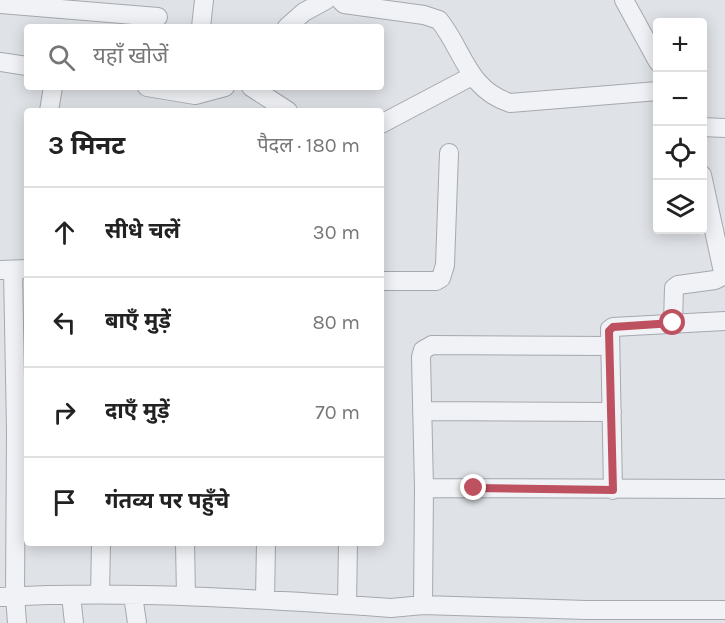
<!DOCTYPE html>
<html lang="hi">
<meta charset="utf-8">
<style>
body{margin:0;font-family:Karla,"Noto Sans Devanagari",sans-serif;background:#f2f2f2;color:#222}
.controls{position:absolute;right:18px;top:18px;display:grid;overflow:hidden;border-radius:6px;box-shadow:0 3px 15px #0003}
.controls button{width:54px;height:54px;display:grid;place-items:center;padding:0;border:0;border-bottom:2px solid #e0e0e0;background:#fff;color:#222;font:30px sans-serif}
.stop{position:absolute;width:18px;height:18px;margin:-14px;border:4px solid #be5160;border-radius:50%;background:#fff}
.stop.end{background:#be5160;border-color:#fff;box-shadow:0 2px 6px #0008}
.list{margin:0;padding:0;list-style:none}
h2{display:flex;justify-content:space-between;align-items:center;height:78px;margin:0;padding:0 24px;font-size:26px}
h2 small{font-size:20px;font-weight:400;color:#767676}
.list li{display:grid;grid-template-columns:39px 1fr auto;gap:18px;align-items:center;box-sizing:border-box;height:90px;padding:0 24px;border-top:2px solid #e0e0e0}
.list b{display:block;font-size:22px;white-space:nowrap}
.list em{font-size:20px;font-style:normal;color:#767676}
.icon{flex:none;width:33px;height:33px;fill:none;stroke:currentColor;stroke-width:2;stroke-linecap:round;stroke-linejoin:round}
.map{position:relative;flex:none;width:725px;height:623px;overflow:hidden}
.search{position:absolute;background:#fff;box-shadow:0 3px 15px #0003;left:24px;top:24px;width:360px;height:66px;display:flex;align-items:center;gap:15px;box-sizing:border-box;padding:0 21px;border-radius:6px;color:#767676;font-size:22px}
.panel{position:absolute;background:#fff;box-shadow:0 3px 15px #0003;left:24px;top:108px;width:360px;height:438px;border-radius:6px}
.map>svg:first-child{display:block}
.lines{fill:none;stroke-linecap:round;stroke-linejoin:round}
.minor-casing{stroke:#a5a9af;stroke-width:20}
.minor{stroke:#f1f2f5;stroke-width:18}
.route{stroke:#be5160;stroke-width:8}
</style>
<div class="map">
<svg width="725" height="623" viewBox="0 0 725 623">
<rect width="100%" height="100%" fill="#dfe2e6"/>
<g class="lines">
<g class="minor-casing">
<path id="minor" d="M340 0 344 4 424 15 439 20C464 51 467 89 510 103L658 91
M624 0 658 62
M0 4 158 17
M201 27 204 0
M287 27 304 12 326 0
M0 62 27 66
M147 87 195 95 225 87
M251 87 288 111
M49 111 53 87
M381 124 472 76
M702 127 725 128
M0 270 27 269
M13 270 16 431 15 596 17 623
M381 281H436L441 278 445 265 449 153
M673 323 674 288 678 285 715 280 721 277 723 272 702 175
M422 411 612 412
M424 488 725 489
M613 490 610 329 613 327 725 321
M185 543 186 595
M100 594 101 543
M71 595 74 623
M133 595 137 623
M0 597C131 590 260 599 391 608L423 605 586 610H725
M265 599 266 543
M347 605 348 543
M423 605 424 488 421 357 423 350 432 345 610 346"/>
</g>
<use href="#minor" class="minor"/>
</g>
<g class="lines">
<path class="route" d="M474 488 613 490 609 331 613 327 673 323"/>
</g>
</svg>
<div class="controls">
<button>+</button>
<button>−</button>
<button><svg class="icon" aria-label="locate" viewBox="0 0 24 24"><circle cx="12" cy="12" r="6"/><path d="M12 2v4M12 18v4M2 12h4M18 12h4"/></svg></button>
<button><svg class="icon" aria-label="layers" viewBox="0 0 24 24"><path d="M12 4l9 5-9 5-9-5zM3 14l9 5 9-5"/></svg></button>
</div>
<div class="stop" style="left:673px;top:323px"></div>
<div class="stop end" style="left:474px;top:488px"></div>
<div class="search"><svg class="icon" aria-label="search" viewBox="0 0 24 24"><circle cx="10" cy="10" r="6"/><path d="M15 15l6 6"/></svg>यहाँ खोजें</div>
<section class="panel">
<h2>3 मिनट<small>पैदल · 180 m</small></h2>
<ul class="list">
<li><svg class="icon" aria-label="ahead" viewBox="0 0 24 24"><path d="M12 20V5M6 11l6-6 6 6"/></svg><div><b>सीधे चलें</b></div><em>30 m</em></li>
<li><svg class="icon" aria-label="left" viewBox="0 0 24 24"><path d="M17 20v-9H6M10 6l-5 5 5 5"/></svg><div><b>बाएँ मुड़ें</b></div><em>80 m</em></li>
<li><svg class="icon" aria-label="right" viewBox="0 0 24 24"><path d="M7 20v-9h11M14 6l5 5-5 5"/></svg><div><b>दाएँ मुड़ें</b></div><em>70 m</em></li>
<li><svg class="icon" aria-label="arrive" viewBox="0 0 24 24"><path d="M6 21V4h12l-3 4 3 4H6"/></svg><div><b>गंतव्य पर पहुँचे</b></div></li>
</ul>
</section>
</div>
